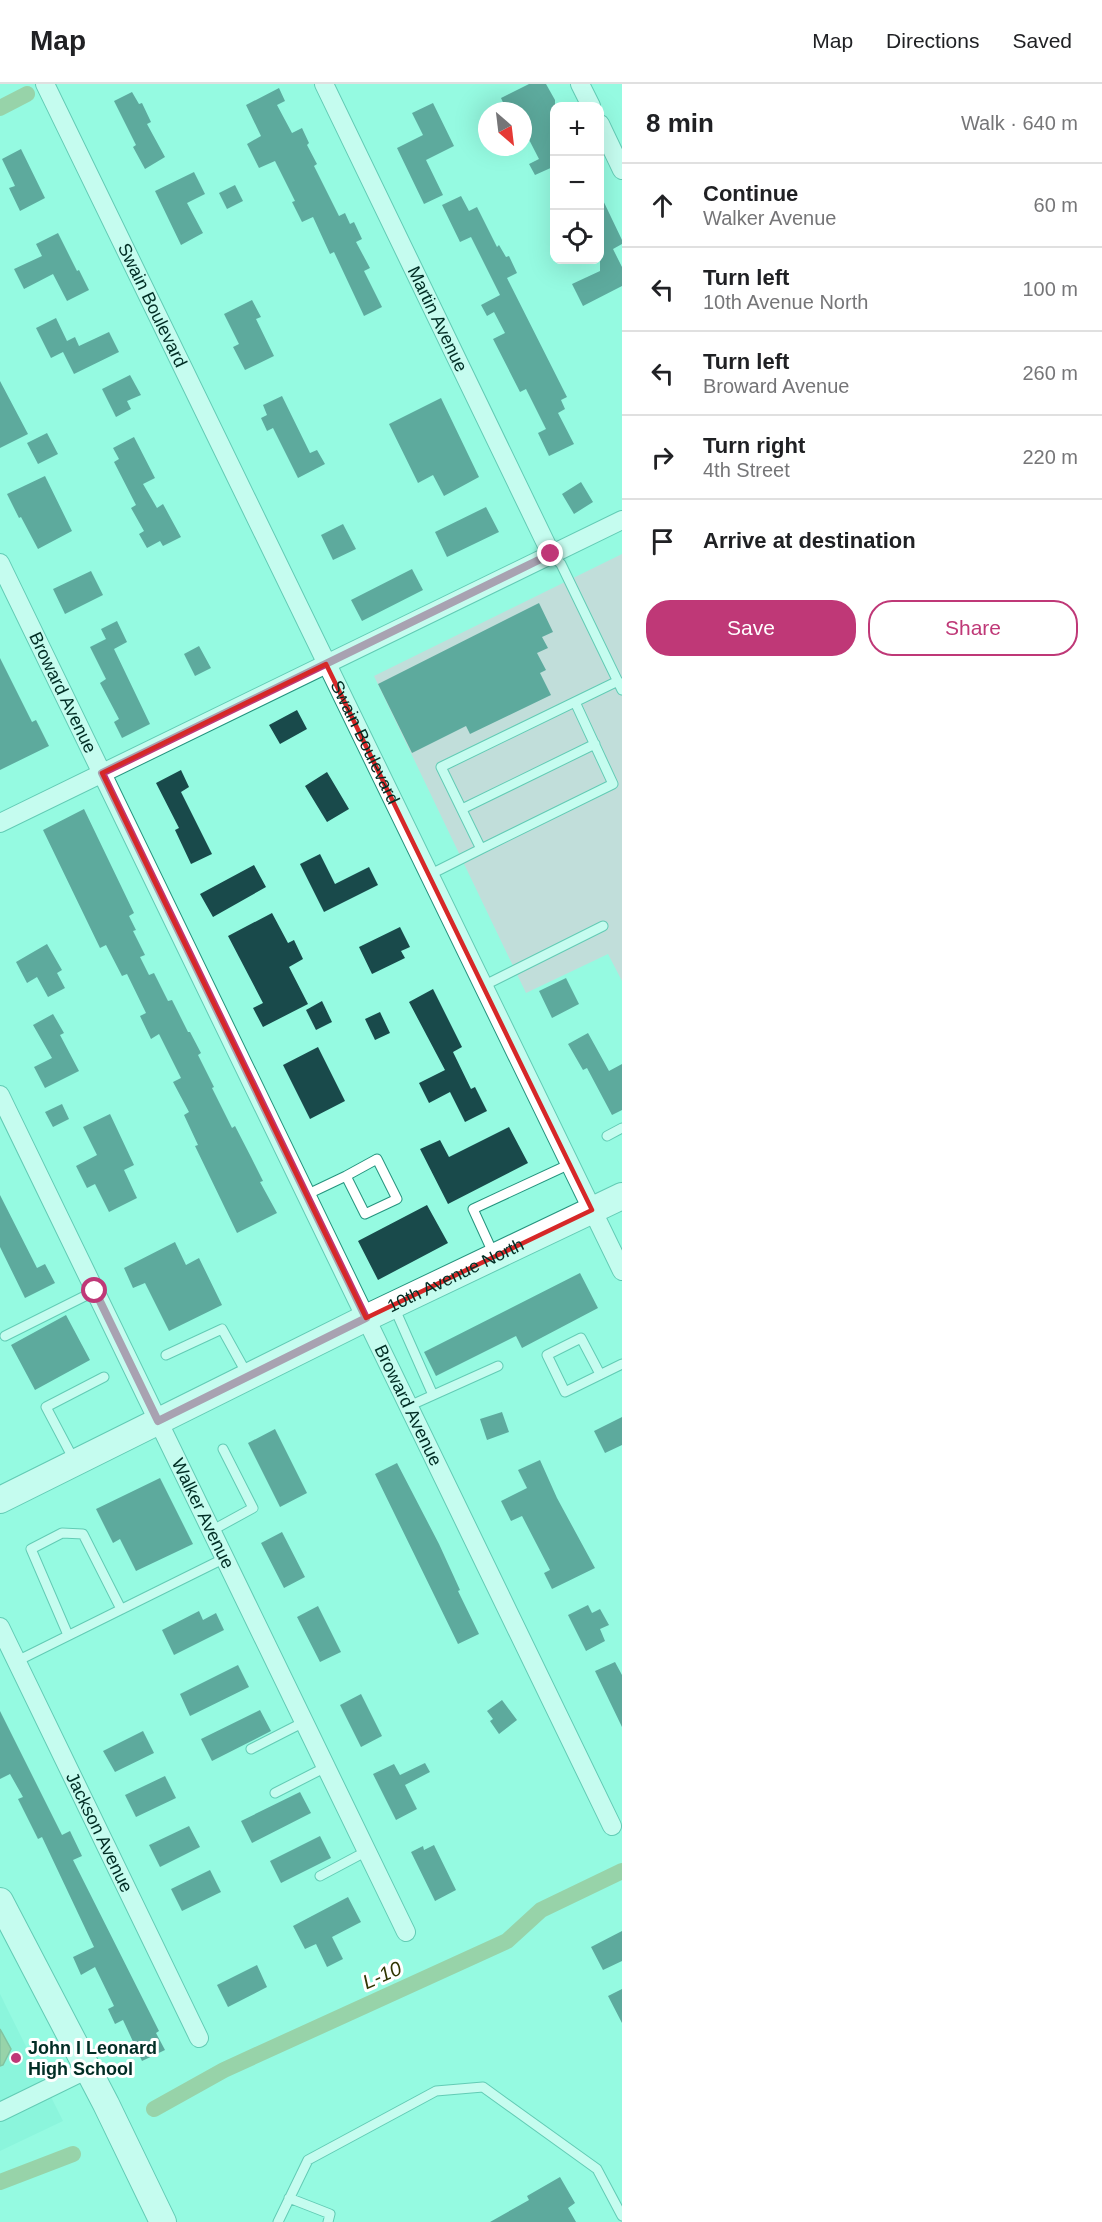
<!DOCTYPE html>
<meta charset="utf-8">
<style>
body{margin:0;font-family:Helvetica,sans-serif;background:#f6f6f6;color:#202124}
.controls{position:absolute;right:18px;top:18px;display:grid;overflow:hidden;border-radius:12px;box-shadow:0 6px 24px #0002}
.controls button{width:54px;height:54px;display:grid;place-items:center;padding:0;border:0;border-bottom:2px solid #e0e0e0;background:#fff;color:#202124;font:30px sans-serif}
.compass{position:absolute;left:478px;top:18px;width:54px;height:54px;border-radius:50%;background:#fff;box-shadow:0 6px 24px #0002;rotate:152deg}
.stop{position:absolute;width:18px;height:18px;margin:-14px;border:4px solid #bf3877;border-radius:50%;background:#fff}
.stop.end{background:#bf3877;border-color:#fff;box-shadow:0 2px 6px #0008}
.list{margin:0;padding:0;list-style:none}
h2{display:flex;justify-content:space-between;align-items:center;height:78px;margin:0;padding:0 24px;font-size:26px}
h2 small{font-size:20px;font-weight:400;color:#757577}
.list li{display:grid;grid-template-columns:39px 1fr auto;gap:18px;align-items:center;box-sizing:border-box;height:84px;padding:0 24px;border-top:2px solid #e0e0e0}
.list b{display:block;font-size:22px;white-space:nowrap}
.list p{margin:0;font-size:20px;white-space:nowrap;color:#757577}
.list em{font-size:20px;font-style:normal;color:#757577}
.actions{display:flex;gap:12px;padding:18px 24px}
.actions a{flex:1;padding:14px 0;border:2px solid #bf3877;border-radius:24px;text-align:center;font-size:21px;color:#bf3877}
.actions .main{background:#bf3877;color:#fff}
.icon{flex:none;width:33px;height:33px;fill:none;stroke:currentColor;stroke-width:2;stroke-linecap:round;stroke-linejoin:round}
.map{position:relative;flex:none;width:622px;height:2138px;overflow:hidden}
header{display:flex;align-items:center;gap:36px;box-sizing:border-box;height:84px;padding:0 30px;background:#fff;border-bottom:2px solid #e0e0e0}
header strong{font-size:28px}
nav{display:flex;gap:33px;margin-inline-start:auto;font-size:21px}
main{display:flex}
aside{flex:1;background:#fff}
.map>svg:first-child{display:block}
.built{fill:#7ff0d5}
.green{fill:#f7bcd1}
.water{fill:#9aa464;stroke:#6c8051;stroke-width:1.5}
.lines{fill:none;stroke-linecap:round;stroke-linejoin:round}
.canal{stroke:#9aa464;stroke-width:16}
.building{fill:#194a4b}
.lane-casing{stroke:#24947e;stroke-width:11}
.street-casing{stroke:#24947e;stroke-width:20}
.secondary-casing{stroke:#24947e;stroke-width:28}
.lane{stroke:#fff;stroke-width:9}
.street{stroke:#fff;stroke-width:18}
.secondary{stroke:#fff;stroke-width:26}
.route{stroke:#bf3877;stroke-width:8}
.marked{fill:none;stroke:#d62828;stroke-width:4.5;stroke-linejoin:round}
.poi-dot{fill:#bf3877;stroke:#fff;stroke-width:2}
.labels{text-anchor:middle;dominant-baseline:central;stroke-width:6;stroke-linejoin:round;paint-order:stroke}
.street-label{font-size:18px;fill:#002d24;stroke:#fff}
.poi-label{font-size:18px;font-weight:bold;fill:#002d24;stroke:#fff;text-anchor:start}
.water-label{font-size:20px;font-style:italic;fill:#313603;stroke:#fff}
</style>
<header>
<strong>Map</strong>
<nav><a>Map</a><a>Directions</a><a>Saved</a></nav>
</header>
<main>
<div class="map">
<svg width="622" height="2138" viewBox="0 0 622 2138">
<rect width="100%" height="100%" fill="#95fae1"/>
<path class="built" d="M0 1910 63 2037 0 2067Z"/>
<path class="green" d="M622 470V897L608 870 526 909 374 592Z"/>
<path class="water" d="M0 1945 11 1965 3 1981 0 1982Z"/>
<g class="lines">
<path class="canal" d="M0 24 27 10
M154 2025 224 1986 507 1857 541 1826 622 1787
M0 2098 73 2070"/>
</g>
<path class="building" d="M529 0H546L555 16V82L535 91 529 80 539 75 523 44V27H507L501 14Z
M279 4 285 17 277 21 292 49 302 44 309 59 307 61 317 80 314 82 339 132 345 129 350 140 354 138 362 155 356 158 370 184 364 187 382 223 364 232 334 168 330 170 313 133 302 138 292 118 295 117 275 77 259 84 247 60 261 52 246 21Z
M132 8 139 20 142 19 151 38 147 40 165 73 145 85 133 63 136 61 114 17Z
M433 19 454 62 426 76 443 111 424 120 397 64 423 51 412 29Z
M21 65 45 114 20 127 9 104 15 102 2 75Z
M194 88 205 110 187 119 203 149 181 161 155 107Z
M235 101 243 117 227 125 219 109Z
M600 110 622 156V160L613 165 622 183V202L583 222 572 200 600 187Z
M461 112 469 127 477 123 497 163 499 161 506 173 509 172 517 189 507 194 567 313 561 316 565 325 558 329 574 360 549 372 538 349 546 345 526 305 520 308 493 255 505 249 494 228 487 232 481 221 500 211 471 153 460 158 442 121Z
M58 149 77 187 79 186 89 206 67 217 53 190 24 205 14 185 42 172 36 160Z
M252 216 261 233 256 235 274 272 245 286 233 263 239 260 224 230Z
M56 234 67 257 75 253 79 262 109 248 119 268 74 290 63 268 51 274 36 244Z
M130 291 141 311 127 317 131 325 116 333 102 305Z
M0 297 28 350 0 364Z
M282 312 310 369 317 366 325 380 298 394 273 344 267 347 261 334 267 331 263 321Z
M441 314 479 393 444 412 433 391 418 399 389 340Z
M47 349 58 370 38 380 27 359Z
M134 353 155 394 143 400 157 424 163 420 181 453 163 462 160 457 147 464 139 450 144 447 131 424 136 421 114 378 119 375 113 364Z
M45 392 72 447 38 465 21 433 19 434 7 410Z
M581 398 593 418 574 430 562 410Z
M486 423 499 448 447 473 435 448Z
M343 440 356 465 333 476 321 451Z
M412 485 423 506 362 537 351 516Z
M91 487 103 511 65 530 53 505Z
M539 519 553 548 542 553 548 564 537 569 546 586 540 589 551 611 470 650 466 642 412 669 378 600Z
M117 537 127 558 114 565 150 640 122 654 114 638 119 635 100 599 106 595 90 563 106 555 101 545Z
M199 562 211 584 195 592 184 570Z
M0 574 32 638 36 636 49 662 0 686Z
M297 626 307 645 280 660 269 641Z
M181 686 189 703 181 708 212 770 191 780 175 746 179 744 156 699Z
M327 688 349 725 327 738 305 702Z
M84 725 134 829 129 832 136 846 133 847 145 871 140 873 149 891 154 889 168 917 172 916 188 948H190L201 969 198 971 214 1003 212 1004 232 1044 235 1042 251 1073 263 1097 260 1098 277 1129 237 1149 195 1062 198 1061 184 1031 189 1028 173 998 181 994 159 950 151 955 140 932 146 929 127 890 122 892 106 861 100 864 43 746Z
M320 770 335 800 369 783 378 801 324 828 300 780Z
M254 781 266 803 213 833 200 810Z
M272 829 288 859 294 856 303 875 289 883 308 920 263 943 253 924 263 919 228 852Z
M400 843 410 863 401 867 405 874 372 890 359 863Z
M47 860 62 886 57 889 65 904 48 913 37 893 27 899 16 878Z
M566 894 579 920 552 934 539 907Z
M433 905 462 963 453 968 471 1005 475 1003 487 1027 465 1038 450 1008 429 1019 419 999 445 986 409 918Z
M322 917 332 938 316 946 306 926Z
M380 928 390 949 375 956 365 935Z
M53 930 64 949 60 951 79 987 45 1004 34 983 52 974 33 941Z
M588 949 609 987 622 980V1026L612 1031 587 984 583 986 568 960Z
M318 963 345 1017 310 1035 283 981Z
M62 1020 69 1035 53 1043 45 1028Z
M110 1030 134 1081 124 1086 137 1114 109 1128 95 1100 87 1104 76 1082 97 1071 83 1043Z
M509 1043 528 1079 448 1120 420 1065 440 1056 449 1073Z
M0 1111 37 1184 45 1180 55 1199 25 1214 0 1163Z
M427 1121 448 1159 378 1196 358 1157Z
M175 1158 186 1181 199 1174 222 1221 169 1247 145 1199 133 1204 124 1184Z
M580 1189 598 1224 522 1264 516 1252 436 1292 424 1268Z
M66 1231 90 1276 35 1306 11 1261Z
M502 1328 509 1348 487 1356 480 1335Z
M622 1333V1361L605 1369 594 1347Z
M275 1345 307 1409 280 1423 248 1359Z
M540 1376 557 1414 595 1484 552 1505 544 1489 550 1486 522 1432 511 1437 501 1417 527 1404 518 1386Z
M397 1379 439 1460 460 1506 458 1507 479 1550 458 1560 375 1390Z
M160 1394 193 1460 136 1487 120 1455 113 1459 96 1425Z
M282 1448 305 1493 284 1504 261 1459Z
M588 1521 592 1529 600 1525 609 1541 600 1545 605 1557 586 1567 568 1531Z
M318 1522 341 1568 320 1578 297 1533Z
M199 1527 203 1536 216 1529 224 1546 174 1571 162 1546Z
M615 1578 622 1591V1643L595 1587Z
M238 1581 249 1603 190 1632 180 1610Z
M361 1610 382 1652 361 1663 340 1621Z
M502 1616 517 1636 499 1650 490 1637 493 1635 487 1627Z
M260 1626 271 1647 212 1677 201 1655Z
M0 1627 62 1751 70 1747 82 1772 73 1776 159 1947 156 1949 165 1966 142 1977 123 1936 115 1940 108 1925 114 1922 95 1883 81 1891 73 1873 94 1863 42 1753 38 1755 18 1715 23 1713 10 1690 0 1695Z
M143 1647 154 1669 115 1688 103 1667Z
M425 1679 430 1688 405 1701 417 1725 396 1736 373 1690 394 1680 400 1691Z
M165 1692 176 1714 136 1733 125 1711Z
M300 1708 311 1729 252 1759 241 1737Z
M189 1742 200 1763 160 1783 149 1761Z
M320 1752 331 1774 281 1799 270 1777Z
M434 1761 456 1806 435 1817 411 1768 423 1762 424 1766Z
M210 1786 221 1808 182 1827 171 1805Z
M348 1813 361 1838 332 1853 343 1875 327 1883 316 1860 305 1865 293 1842Z
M622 1847V1877L603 1886 591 1863Z
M257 1881 267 1903 228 1923 217 1901Z
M622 1905V1939L608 1912Z
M560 2093 575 2119 568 2124 576 2138H490L529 2116 527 2112Z"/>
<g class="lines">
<g class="lane-casing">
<path id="lane" d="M551 470 561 480 622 606
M462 725 595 660
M481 765 613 700 575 618
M429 791 481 765 441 683 618 597
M483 902 603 842
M607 1052 622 1044
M306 1111 346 1092 365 1130 397 1115 377 1075 346 1092
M494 1171 473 1125 570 1080
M394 1223 433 1311
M5 1252 95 1207
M166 1271 222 1245 247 1290
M600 1290 581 1254 547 1271 565 1308 622 1280
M409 1322 498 1282
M74 1376 46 1323 104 1293
M211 1447 253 1424 223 1365
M68 1551 31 1465 62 1449 83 1450 121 1525
M17 1577 225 1474
M251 1665 304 1638
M275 1709 326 1683
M320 1792 367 1767
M289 2114 330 2130 328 2138
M278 2138 308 2076 436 2007 483 2003 597 2085 622 2132"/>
</g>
<g class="street-casing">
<g id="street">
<path id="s1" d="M45 0 622 1187"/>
<path id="s2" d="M324 0 551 470"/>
<path d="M580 0 591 22"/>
<path d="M600 40 622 86"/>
<path id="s3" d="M0 479 612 1742"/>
<path d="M0 739 622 436"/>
<path id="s4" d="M0 1011 406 1848"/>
<path id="s5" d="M0 1543 199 1954"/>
<path d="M0 2028 88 1985"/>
</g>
</g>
<g class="secondary-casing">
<g id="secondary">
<path id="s6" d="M0 1416 366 1234 622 1112"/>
<path d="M0 1817 106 2020 163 2138"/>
</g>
</g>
<use href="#lane" class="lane"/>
<use href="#street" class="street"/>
<use href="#secondary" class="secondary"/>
</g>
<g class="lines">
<path class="route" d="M95 1207 158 1337 366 1234 102 689 551 470"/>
</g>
<path d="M0 0H622V2138H0ZM326 580 592 1126 366 1234 102 689Z" fill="#95fae1" fill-opacity=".55" fill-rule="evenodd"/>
<path class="marked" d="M326 580 592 1126 366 1234 102 689Z"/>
<circle class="poi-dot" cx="16" cy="1974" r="6"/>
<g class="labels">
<g class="street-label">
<text stroke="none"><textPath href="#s1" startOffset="246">Swain Boulevard</textPath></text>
<text stroke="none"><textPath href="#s2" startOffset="261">Martin Avenue</textPath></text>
<text stroke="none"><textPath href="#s3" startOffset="144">Broward Avenue</textPath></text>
<text stroke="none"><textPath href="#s1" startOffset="732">Swain Boulevard</textPath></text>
<text stroke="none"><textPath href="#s6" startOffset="508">10th Avenue North</textPath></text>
<text stroke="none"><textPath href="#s3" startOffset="936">Broward Avenue</textPath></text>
<text stroke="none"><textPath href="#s4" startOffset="465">Walker Avenue</textPath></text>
<text stroke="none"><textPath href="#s5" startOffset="228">Jackson Avenue</textPath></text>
</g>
<g class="poi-label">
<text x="28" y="1964">John I Leonard<tspan x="28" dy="21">High School</tspan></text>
</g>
<g class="water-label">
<text transform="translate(382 1891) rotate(-24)">L-10</text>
</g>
</g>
</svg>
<div class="controls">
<button>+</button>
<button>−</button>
<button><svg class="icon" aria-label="locate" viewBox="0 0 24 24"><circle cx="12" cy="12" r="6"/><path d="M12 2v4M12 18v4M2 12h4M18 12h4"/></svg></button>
</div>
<svg class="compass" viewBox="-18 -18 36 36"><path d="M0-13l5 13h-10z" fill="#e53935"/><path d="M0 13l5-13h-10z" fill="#757577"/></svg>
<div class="stop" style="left:95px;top:1207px"></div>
<div class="stop end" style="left:551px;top:470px"></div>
</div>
<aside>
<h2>8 min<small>Walk · 640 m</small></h2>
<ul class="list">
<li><svg class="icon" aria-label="ahead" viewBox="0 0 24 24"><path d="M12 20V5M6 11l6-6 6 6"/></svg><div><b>Continue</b><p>Walker Avenue</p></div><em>60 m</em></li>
<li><svg class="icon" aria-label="left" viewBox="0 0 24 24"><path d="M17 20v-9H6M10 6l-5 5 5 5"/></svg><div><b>Turn left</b><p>10th Avenue North</p></div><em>100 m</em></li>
<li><svg class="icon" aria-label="left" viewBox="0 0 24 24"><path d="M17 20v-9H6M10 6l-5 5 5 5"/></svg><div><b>Turn left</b><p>Broward Avenue</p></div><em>260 m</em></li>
<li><svg class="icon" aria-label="right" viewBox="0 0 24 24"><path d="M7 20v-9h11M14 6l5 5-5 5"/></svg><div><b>Turn right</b><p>4th Street</p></div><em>220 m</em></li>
<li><svg class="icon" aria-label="arrive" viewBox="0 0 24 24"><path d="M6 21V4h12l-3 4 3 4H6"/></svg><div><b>Arrive at destination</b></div></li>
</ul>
<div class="actions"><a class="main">Save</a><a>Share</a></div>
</aside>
</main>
